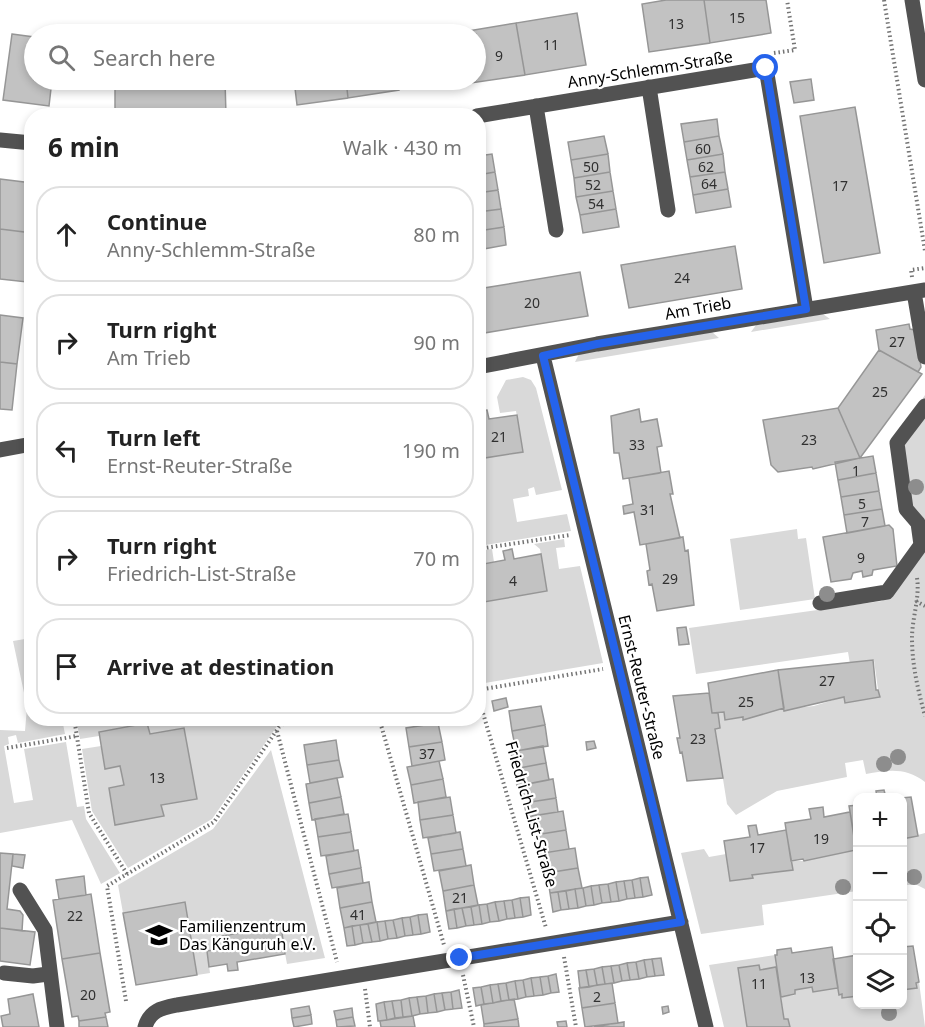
<!DOCTYPE html>
<meta charset="utf-8">
<style>
body{margin:0;font-family:"Noto Sans",sans-serif;background:#f2f2f2;color:#222}
.controls{position:absolute;right:18px;bottom:18px;display:grid;overflow:hidden;border-radius:12px;box-shadow:0 3px 9px #0003}
.controls button{width:54px;height:54px;display:grid;place-items:center;padding:0;border:0;border-bottom:2px solid #e0e0e0;background:#fff;color:#222;font:30px sans-serif}
.stop{position:absolute;width:18px;height:18px;margin:-14px;border:4px solid #2563eb;border-radius:50%;background:#fff}
.stop.end{background:#2563eb;border-color:#fff;box-shadow:0 2px 6px #0008}
.list{margin:0;padding:0;list-style:none}
h2{display:flex;justify-content:space-between;align-items:center;height:78px;margin:0;padding:0 24px;font-size:26px}
h2 small{font-size:20px;font-weight:400;color:#767676}
.list li{display:grid;grid-template-columns:39px 1fr auto;gap:18px;align-items:center;box-sizing:border-box;height:96px;margin:0 12px 12px;padding:0 12px;border:2px solid #e0e0e0;border-radius:24px}
.list b{display:block;font-size:22px;white-space:nowrap}
.list p{margin:0;font-size:20px;white-space:nowrap;color:#767676}
.list em{font-size:20px;font-style:normal;color:#767676}
.icon{flex:none;width:33px;height:33px;fill:none;stroke:currentColor;stroke-width:2;stroke-linecap:round;stroke-linejoin:round}
.map{position:relative;flex:none;width:925px;height:1027px;overflow:hidden}
.search{position:absolute;background:#fff;box-shadow:0 3px 9px #0003;left:24px;top:24px;width:462px;height:66px;display:flex;align-items:center;gap:15px;box-sizing:border-box;padding:0 21px;border-radius:33px;color:#767676;font-size:22px}
.panel{position:absolute;background:#fff;box-shadow:0 3px 9px #0003;left:24px;top:108px;width:462px;height:618px;border-radius:24px}
.map>svg:first-child{display:block}
.green{fill:#d9d9d9}
.building{fill:#c2c2c2;stroke:#969696;stroke-width:1.5}
.lines{fill:none;stroke-linecap:round;stroke-linejoin:round}
.path{stroke:#747474;stroke-width:4;stroke-dasharray:1.5 3;stroke-linecap:butt}
.minor{stroke:#525252;stroke-width:15}
.tree{fill:#8d8d8d}
.route{stroke:#2563eb;stroke-width:8}
.labels{text-anchor:middle;dominant-baseline:central;stroke-width:4.5;stroke-linejoin:round;paint-order:stroke}
.number-label{font-size:14px;fill:#303030}
.street-label{font-size:16px;fill:#000;stroke:#fff}
.poi-label{font-size:16px;fill:#000;stroke:#fff;text-anchor:start}
</style>
<div class="map">
<svg width="925" height="1027" viewBox="0 0 925 1027">
<rect width="100%" height="100%" fill="#fff"/>
<path class="green" d="M823 314 830 319 751 332 756 325Z
M712 332 719 338 575 362 579 354Z
M523 377 531 380 536 388 562 490 536 495 534 487 528 489 529 496 513 499 517 522 567 514 571 531 479 546V459L523 452 516 411 500 413 497 397 506 380Z
M925 395V782C906 767 888 770 866 774L863 760 845 763 847 777 777 791 736 815 727 804 715 729 720 728 718 713 724 712 725 720 743 717 744 720 768 711 814 706 840 698 844 697 845 703 879 697 874 660 850 664 848 652 696 674 689 628 882 601 918 544 892 443Z
M797 529 798 539 806 538 815 599 740 610 730 539Z
M564 539 565 547 556 548 559 569 580 566 603 663 479 684V607L484 602 547 591 540 549 534 544Z
M492 549 494 562 479 565V551Z
M31 638 32 718 62 719 65 734 18 743 16 735 8 737 9 744 4 746 14 803 33 800 24 749 66 742 77 807 84 806 86 819 120 873 101 884 72 820 0 833V730L25 731 27 707 13 641Z
M147 718 148 721 163 718H213L214 722 237 719H282L212 819 128 868 92 811 82 749 101 746 105 769 120 766 124 785 109 788 115 825 163 816 161 805 196 799 184 728 150 734 147 723 99 732V736L80 739 76 719Z
M271 750 325 958 287 964 280 926 223 936 224 948 207 951 210 973 197 975 185 902 123 913 118 885 213 829Z
M925 833V889L917 885H903V839Z
M857 846V891L762 905 764 925 701 934 681 853 704 849 709 857 726 854 731 881 752 878V875L792 870 791 861H804L856 850Z
M775 955 776 967 760 970 759 965 738 968 747 1027H724L709 965Z
M919 982 925 1027H790L788 1019H784L781 997 795 995V990L812 987 813 991 838 988 843 998 857 996 858 1004H902L903 990Z"/>
<path class="building" d="M666 0H704L710 43 649 52 642 4Z
M704 0H766L771 33 710 43Z
M577 13 586 65 525 75 516 23Z
M516 23 525 75 464 84 463 80H476V34L456 33Z
M12 34 34 37V80H52L49 106 3 100Z
M811 79 814 100 794 103 790 82Z
M115 80H225L226 115 115 116Z
M294 80H346L348 98 297 105Z
M346 80H398L399 90 348 98Z
M855 107 880 253 824 263 800 116Z
M717 119 719 136 684 142 681 124Z
M604 136 608 154 571 160 568 142Z
M719 136 723 154 687 160 684 142Z
M492 154 495 172 478 175V156Z
M608 154 610 172 574 178 571 160Z
M723 154 725 172 690 177 687 160Z
M495 172 498 190 478 193V175Z
M610 172 613 191 576 197 574 178Z
M725 172 728 189 693 195 690 177Z
M0 179 32 183V233L0 229Z
M728 189 731 207 696 213 693 195Z
M498 190 501 209 478 212V193Z
M613 191 616 209 580 215 576 197Z
M501 209 504 227 478 231V212Z
M616 209 619 227 583 233 580 215Z
M504 227 506 245 478 250V231Z
M0 229 32 233 27 282 0 279Z
M735 246 742 289 629 308 621 265Z
M580 272 588 316 478 334V289Z
M0 315 23 318 17 364 0 362Z
M909 324 910 329 915 330 921 367 918 372 879 350 876 330Z
M879 350 922 374 860 458 838 408Z
M0 362 17 364 12 410 0 409Z
M838 408 860 458 813 469 812 467 778 472 771 465 763 420Z
M639 409 641 422 657 419 662 446 657 447 661 473 623 479 619 453H614L611 416Z
M487 410 489 419 517 415 523 452 478 459V411Z
M873 456 876 473 838 480 835 462Z
M669 471 673 494H670L680 538 640 545 634 512 624 514 623 506 633 504 629 478Z
M876 473 879 491 841 497 838 480Z
M879 491 882 509 844 515 841 497Z
M882 509 885 526 847 533 844 515Z
M889 525 893 529 897 566 873 570 872 575 863 577 862 571 853 573 851 579 831 582 823 537Z
M683 537 685 551 688 550 694 605 657 611 652 584 649 585 647 571 650 570 646 544Z
M512 549 514 559 541 554 547 591 484 602 478 565 505 560 503 551Z
M478 570 485 606 478 607Z
M686 627 689 644 679 645 677 628Z
M873 660 876 690H878L880 697 845 703 844 697 784 711 778 670Z
M778 670 784 708 743 720V717L725 720 724 712 712 713 708 683Z
M709 693 712 713H718L720 728 715 729 723 778 687 781 682 752 680 753 677 738H680L673 696Z
M506 698 508 707 494 711 492 701Z
M541 706 545 725 512 731 509 711Z
M213 718H237L214 723Z
M147 723 150 734 184 728 197 799 161 805 164 816 115 825 109 788 124 785 120 766 105 769 99 732Z
M438 723 442 742 409 747 406 728Z
M545 725 548 746 516 751 512 731Z
M336 740 339 760 307 765 304 745Z
M594 741 596 748 587 750 586 742Z
M442 742 445 760 412 766 409 747Z
M543 746 546 763 514 769 511 752Z
M339 760 343 777 310 783 307 765Z
M439 761 443 779 411 785 407 767Z
M546 763 549 780 517 786 514 769Z
M337 778 341 797 309 803 306 784Z
M443 779 446 797 414 803 411 785Z
M553 779 556 798 524 803 521 785Z
M884 790 886 798H877L876 791Z
M341 797 344 814 312 820 309 803Z
M450 797 453 815 420 820 418 802Z
M911 797 918 836 902 839V798Z
M556 798 558 812 527 817 524 803Z
M858 805V846L856 847 849 806Z
M823 807 824 817 850 812 856 850 804 861 803 859 791 861 785 823 811 819 809 809Z
M563 811 566 830 535 835 531 816Z
M348 814 351 832 318 837 315 819Z
M453 815 456 833 423 838 420 820Z
M756 825 758 835 786 830 793 870 752 875 753 878 730 881 724 841 750 837 748 826Z
M566 830 569 849 538 854 535 835Z
M351 832 354 851 321 856 318 837Z
M460 832 463 849 431 854 428 838Z
M575 848 578 868 547 873 543 853Z
M463 849 466 866 434 871 431 854Z
M358 850 361 868 329 874 326 856Z
M0 853 13 854 7 909 20 911 23 915 22 931 0 928Z
M13 854 25 855 23 868 12 866Z
M471 865 474 885 443 891 439 871Z
M361 868 363 883 332 888 329 874Z
M578 868 582 888 550 893 547 873Z
M84 876 86 895 59 899 56 880Z
M648 877 652 895 643 897 640 878Z
M640 878 643 897 635 898 632 880Z
M632 880 635 898 627 899 624 881Z
M624 881 627 899 619 901 616 882Z
M369 882 372 902 340 908 337 888Z
M616 882 619 901 611 902 608 884Z
M608 884 611 902 602 903 599 885Z
M474 885 478 905 446 911 443 891Z
M599 885 602 903 594 905 591 886Z
M591 886 594 905 586 906 583 888Z
M583 888 586 906 578 908 575 889Z
M575 889 578 908 569 909 566 891Z
M566 891 569 909 561 910 558 892Z
M558 892 561 910 553 912 550 893Z
M91 894 100 953 62 959 53 900Z
M529 897 531 915 523 917 520 898Z
M520 898 523 917 515 918 512 900Z
M512 900 515 918 507 919 504 901Z
M504 901 507 919 499 921 495 902Z
M185 902 197 975 136 985 123 913Z
M372 902 376 922 344 928 340 908Z
M495 902 499 921 490 922 487 904Z
M487 904 490 922 482 924 479 905Z
M479 905 482 924 474 925 471 907Z
M471 907 474 925 466 926 462 908Z
M462 908 466 926 457 928 454 909Z
M454 909 457 928 449 929 446 911Z
M427 914 430 932 421 934 418 915Z
M418 915 421 934 413 935 410 917Z
M410 917 413 935 405 936 402 918Z
M402 918 405 936 397 938 393 920Z
M393 920 397 938 388 939 385 921Z
M385 921 388 939 380 941 377 922Z
M377 922 380 941 372 942 368 924Z
M368 924 372 942 363 943 360 925Z
M360 925 363 943 355 945 352 926Z
M281 926 285 954 237 962 238 970 228 971 227 964 209 967 207 951 224 948 222 936Z
M352 926 355 945 347 946 344 928Z
M0 928 35 932 30 965 0 961Z
M913 946 919 982 916 983 917 988 902 990V947Z
M832 947 838 988 813 992 812 987 795 990V994L781 997 775 955H777V950L791 948 792 953Z
M100 953 110 1012 105 1013 106 1017 79 1021 78 1016 72 1017 62 959Z
M858 955V996L842 998V994L839 995 833 959Z
M661 958 664 975 655 976 652 959Z
M652 959 655 976 647 977 644 960Z
M644 960 647 977 639 979 636 962Z
M636 962 639 979 630 980 627 963Z
M627 963 630 980 622 981 619 965Z
M619 965 622 981 614 983 611 966Z
M759 965 760 970 776 967 784 1019H788L790 1027H747L738 968Z
M611 966 614 983 605 984 602 967Z
M602 967 605 984 597 985 594 969Z
M594 969 597 985 589 987 586 970Z
M586 970 589 987 580 988 578 971Z
M556 974 559 992 551 993 548 976Z
M548 976 551 993 543 995 540 977Z
M540 977 543 995 534 996 531 978Z
M531 978 534 996 526 997 523 980Z
M523 980 526 997 518 999 515 981Z
M515 981 518 999 509 1000 506 983Z
M506 983 509 1000 501 1001 498 984Z
M612 983 615 1003 582 1008 579 988Z
M498 984 501 1001 493 1003 490 985Z
M490 985 493 1003 484 1004 481 987Z
M481 987 484 1004 476 1006 473 988Z
M459 990 462 1008 453 1009 451 992Z
M451 992 453 1009 445 1010 442 993Z
M442 993 445 1010 437 1012 434 994Z
M33 994 39 1027H3L1 1016 10 1014 8 999Z
M434 994 437 1012 428 1013 426 996Z
M426 996 428 1013 420 1014 417 997Z
M417 997 420 1014 412 1016 409 998Z
M409 998 412 1016 403 1017 401 1000Z
M514 999 518 1019 484 1024 481 1005Z
M401 1000 403 1017 395 1018 392 1001Z
M392 1001 395 1018 387 1020 384 1002Z
M384 1002 387 1020 378 1021 376 1004Z
M615 1003 618 1023 585 1027 582 1008Z
M309 1006 311 1015 292 1018 291 1009Z
M668 1006 669 1012 663 1014 662 1007Z
M352 1008 353 1017 336 1020 334 1011Z
M311 1015 312 1024 294 1027 292 1018Z
M413 1016 415 1027H381L380 1021Z
M106 1017 108 1027H79V1021Z
M353 1017 355 1026 337 1027 336 1020Z
M518 1019 519 1027H484V1024Z
M566 1021 567 1027H558L557 1022Z
M624 1022V1027H594Z"/>
<g class="lines">
<path class="path" d="M884 0 925 251
M774 53 795 50 787 0
M912 277 911 270 925 268
M478 549 570 535
M917 578C920 598 912 618 912 638 912 665 918 690 925 716
M916 601 925 606
M478 690 603 669
M478 696 546 928
M74 718 89 813 127 874
M379 718 444 945
M277 731 337 962
M7 748 77 736
M564 957 576 1027
M463 975 474 1027
M365 989 370 1027
M126 1001 107 886 214 822 279 727 285 722 301 718"/>
<path class="minor" d="M912 0 925 80
M649 87 668 210
M536 106 556 230
M477 116 766 68 806 309
M0 140 32 143
M914 292 925 357
M543 356 706 1027
M478 367 597 344 925 290
M0 450 32 444
M820 603 887 592 921 545 918 523 906 509 897 443 925 406
M20 890 45 930 57 1027
M4 973 33 976 48 974
M145 1027C150 1010 162 1008 177 1005L681 922"/>
</g>
<g class="tree">
<circle cx="916" cy="487" r="8"/>
<circle cx="827" cy="594" r="8"/>
<circle cx="898" cy="757" r="8"/>
<circle cx="884" cy="764" r="8"/>
<circle cx="914" cy="877" r="8"/>
<circle cx="843" cy="887" r="8"/>
<circle cx="889" cy="1013" r="8"/>
</g>
<g class="lines">
<path class="route" d="M460 958 681 922 543 356 597 344 806 309 766 68"/>
</g>
<defs>
<g id="school-bare" transform="scale(2.07)"><path d="M0-5L7-2L0 1L-7-2ZM-4 1L0 2.5L4 1V4Q0 6-4 4Z" fill="#000" stroke="#fff" stroke-width="2.5" paint-order="stroke"/></g>
</defs>
<g fill-rule="evenodd">
<use href="#school-bare" x="159" y="935"/>
</g>
<g class="labels">
<g class="number-label">
<text x="737" y="17">15</text>
<text x="676" y="23">13</text>
<text x="551" y="44">11</text>
<text x="499" y="55">9</text>
<text x="703" y="148">60</text>
<text x="591" y="166">50</text>
<text x="706" y="166">62</text>
<text x="709" y="183">64</text>
<text x="593" y="184">52</text>
<text x="840" y="185">17</text>
<text x="596" y="203">54</text>
<text x="682" y="277">24</text>
<text x="532" y="302">20</text>
<text x="897" y="341">27</text>
<text x="880" y="391">25</text>
<text x="499" y="436">21</text>
<text x="809" y="439">23</text>
<text x="637" y="444">33</text>
<text x="856" y="470">1</text>
<text x="862" y="503">5</text>
<text x="648" y="509">31</text>
<text x="865" y="521">7</text>
<text x="861" y="557">9</text>
<text x="670" y="578">29</text>
<text x="513" y="580">4</text>
<text x="827" y="680">27</text>
<text x="746" y="701">25</text>
<text x="698" y="738">23</text>
<text x="427" y="753">37</text>
<text x="157" y="777">13</text>
<text x="821" y="838">19</text>
<text x="757" y="847">17</text>
<text x="460" y="897">21</text>
<text x="358" y="914">41</text>
<text x="75" y="915">22</text>
<text x="807" y="977">13</text>
<text x="759" y="983">11</text>
<text x="88" y="994">20</text>
<text x="597" y="996">2</text>
</g>
<g class="street-label">
<text transform="translate(650 69) rotate(-9)">Anny-Schlemm-Straße</text>
<text transform="translate(698 308) rotate(-10)">Am Trieb</text>
<text transform="translate(642 687) rotate(76)">Ernst-Reuter-Straße</text>
<text transform="translate(532 814) rotate(74)">Friedrich-List-Straße</text>
</g>
<g class="poi-label">
<text x="179" y="926">Familienzentrum<tspan x="179" dy="18">Das Känguruh e.V.</tspan></text>
</g>
</g>
</svg>
<div class="controls">
<button>+</button>
<button>−</button>
<button><svg class="icon" aria-label="locate" viewBox="0 0 24 24"><circle cx="12" cy="12" r="6"/><path d="M12 2v4M12 18v4M2 12h4M18 12h4"/></svg></button>
<button><svg class="icon" aria-label="layers" viewBox="0 0 24 24"><path d="M12 4l9 5-9 5-9-5zM3 14l9 5 9-5"/></svg></button>
</div>
<div class="stop" style="left:766px;top:68px"></div>
<div class="stop end" style="left:460px;top:958px"></div>
<div class="search"><svg class="icon" aria-label="search" viewBox="0 0 24 24"><circle cx="10" cy="10" r="6"/><path d="M15 15l6 6"/></svg>Search here</div>
<section class="panel">
<h2>6 min<small>Walk · 430 m</small></h2>
<ul class="list">
<li><svg class="icon" aria-label="ahead" viewBox="0 0 24 24"><path d="M12 20V5M6 11l6-6 6 6"/></svg><div><b>Continue</b><p>Anny-Schlemm-Straße</p></div><em>80 m</em></li>
<li><svg class="icon" aria-label="right" viewBox="0 0 24 24"><path d="M7 20v-9h11M14 6l5 5-5 5"/></svg><div><b>Turn right</b><p>Am Trieb</p></div><em>90 m</em></li>
<li><svg class="icon" aria-label="left" viewBox="0 0 24 24"><path d="M17 20v-9H6M10 6l-5 5 5 5"/></svg><div><b>Turn left</b><p>Ernst-Reuter-Straße</p></div><em>190 m</em></li>
<li><svg class="icon" aria-label="right" viewBox="0 0 24 24"><path d="M7 20v-9h11M14 6l5 5-5 5"/></svg><div><b>Turn right</b><p>Friedrich-List-Straße</p></div><em>70 m</em></li>
<li><svg class="icon" aria-label="arrive" viewBox="0 0 24 24"><path d="M6 21V4h12l-3 4 3 4H6"/></svg><div><b>Arrive at destination</b></div></li>
</ul>
</section>
</div>
